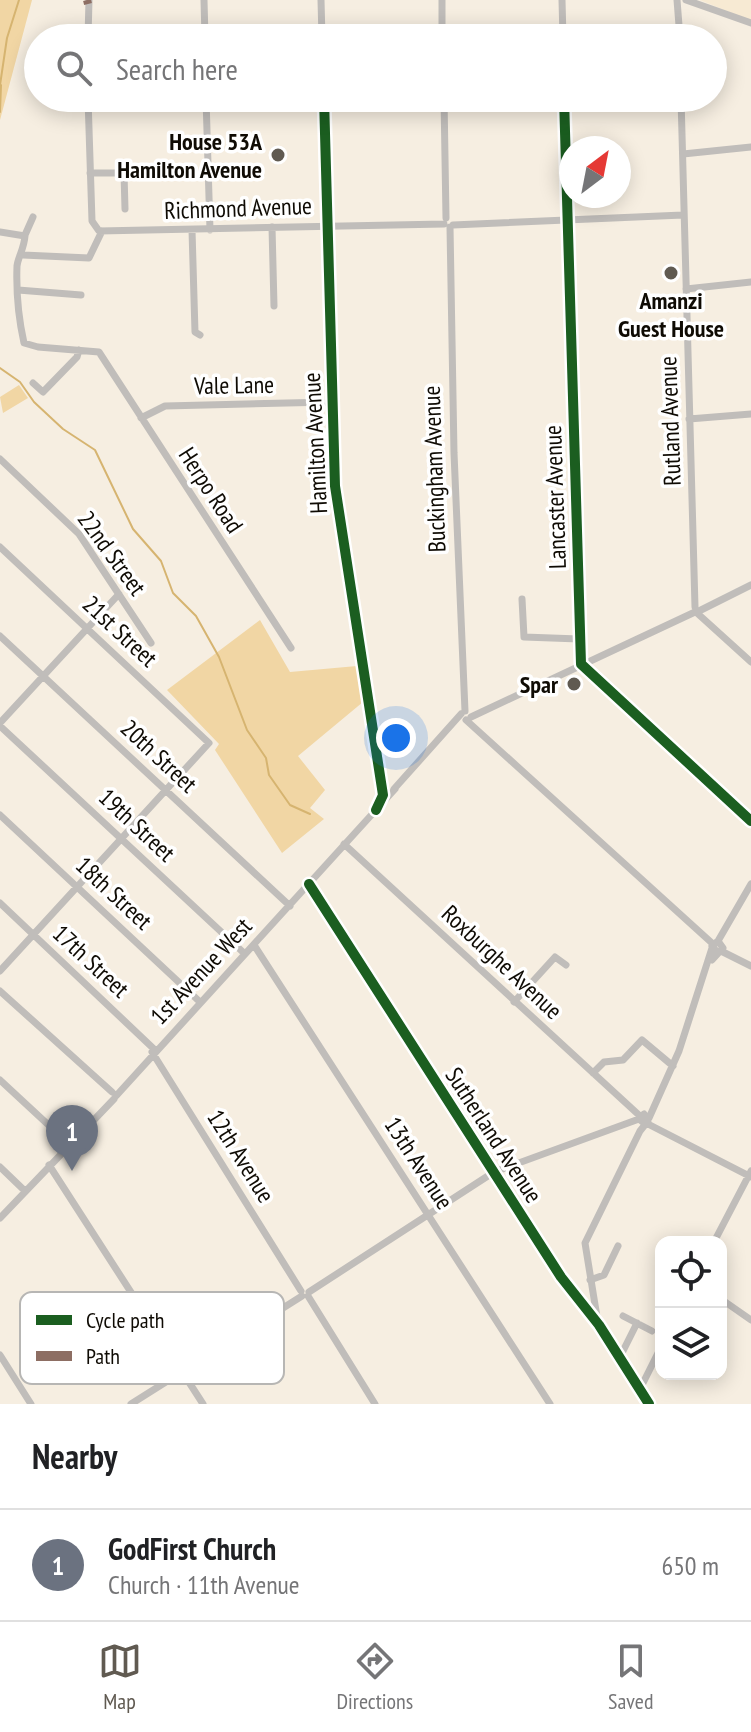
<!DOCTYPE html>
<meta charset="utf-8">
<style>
body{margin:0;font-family:"PT Sans Narrow",sans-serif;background:#f6f6f6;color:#202124}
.controls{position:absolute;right:24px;bottom:24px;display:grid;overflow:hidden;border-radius:16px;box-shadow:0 4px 20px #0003}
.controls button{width:72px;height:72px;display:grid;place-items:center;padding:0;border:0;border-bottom:2px solid #e0e0e0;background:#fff;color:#202124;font:40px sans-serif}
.compass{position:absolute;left:559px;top:136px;width:72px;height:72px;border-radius:50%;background:#fff;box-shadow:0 4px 20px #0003;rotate:32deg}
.you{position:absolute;left:396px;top:738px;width:28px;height:28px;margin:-20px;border:6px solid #fff;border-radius:50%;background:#1a73e8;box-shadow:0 0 0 12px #1a73e833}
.badge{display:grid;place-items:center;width:52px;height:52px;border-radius:50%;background:#605a51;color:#fff;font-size:26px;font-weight:700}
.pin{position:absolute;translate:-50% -66px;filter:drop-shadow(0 2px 4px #0008)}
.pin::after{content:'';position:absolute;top:42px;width:28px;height:24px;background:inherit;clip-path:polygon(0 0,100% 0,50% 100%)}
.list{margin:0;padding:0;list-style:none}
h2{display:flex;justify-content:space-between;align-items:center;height:104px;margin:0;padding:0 32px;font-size:34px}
h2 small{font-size:26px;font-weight:400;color:#757577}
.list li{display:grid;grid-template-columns:52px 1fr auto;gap:24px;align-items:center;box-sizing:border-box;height:112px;padding:0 32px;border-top:2px solid #e0e0e0}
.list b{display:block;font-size:30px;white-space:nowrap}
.list p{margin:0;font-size:26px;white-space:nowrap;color:#757577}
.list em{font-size:26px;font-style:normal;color:#757577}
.icon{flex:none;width:44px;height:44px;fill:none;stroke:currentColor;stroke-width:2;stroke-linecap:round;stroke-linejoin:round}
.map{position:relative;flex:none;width:751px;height:1404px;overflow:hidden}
.search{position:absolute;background:#fff;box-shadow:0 4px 20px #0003;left:24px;right:24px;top:24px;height:88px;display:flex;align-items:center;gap:20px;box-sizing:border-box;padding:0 28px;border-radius:44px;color:#757577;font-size:30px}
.sheet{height:216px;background:#fff}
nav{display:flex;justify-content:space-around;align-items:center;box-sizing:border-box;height:112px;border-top:2px solid #e0e0e0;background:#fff;font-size:22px;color:#757577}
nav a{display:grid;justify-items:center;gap:4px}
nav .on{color:#605a51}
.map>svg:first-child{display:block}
.built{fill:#f7ead3}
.green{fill:#f1d6a4}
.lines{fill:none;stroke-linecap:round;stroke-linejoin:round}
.stream{stroke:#d6b470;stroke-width:2}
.street{stroke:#c0bdba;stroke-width:7}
.quiet{stroke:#8d6e63;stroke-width:8;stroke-dasharray:16 8;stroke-linecap:butt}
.cycleway-casing{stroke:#fff;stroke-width:15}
.cycleway{stroke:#1b5e20;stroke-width:10}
.poi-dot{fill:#605a51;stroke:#fff;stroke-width:3}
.labels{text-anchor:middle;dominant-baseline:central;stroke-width:7;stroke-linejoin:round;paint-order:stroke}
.poi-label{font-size:24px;font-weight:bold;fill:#0f0b04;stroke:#fff;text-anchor:end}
.street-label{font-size:24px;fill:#0f0b04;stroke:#fff}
.key{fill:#fff;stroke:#b7b6b4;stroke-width:2}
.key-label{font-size:22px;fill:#0f0b04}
</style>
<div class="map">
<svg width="751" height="1404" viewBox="0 0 751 1404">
<rect width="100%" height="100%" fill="#f6eee1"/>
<path class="built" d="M700 0H751V21Z"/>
<path class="green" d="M0 0H32L0 120Z
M19 385 28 398 3 413 0 397Z
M260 620 290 672 357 666 363 702 298 756 325 790 310 808 324 819 282 853 215 750 219 744 167 690Z"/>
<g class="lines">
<path class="stream" d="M0 85 7 38 19 0
M0 112 1 85
M0 368 20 382 34 402 63 429 95 450 133 529 161 561 173 593 196 616 219 657 247 730 266 758 269 775 290 805 310 814"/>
<path class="street" d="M204 0 205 38
M321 0 322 38
M442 0V38
M562 0 563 38
M677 0 680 38
M686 0 751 23
M88 38 89 0
M88 98 92 221 99 231 444 224
M206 98 210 230
M324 98 335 486 383 795 376 810
M444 98 446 218
M564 98 581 664 751 821
M681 98 695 607
M683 154 751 147
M90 173H124L125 209
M453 225 683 215
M272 227 274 306
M450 227 454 453 465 711
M192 230 195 332 200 335
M0 232 25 236C24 249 18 257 17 266 16 294 18 316 24 343L38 347 99 352 291 648
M25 235 33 217
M23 255 89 258 102 231
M686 289 751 282
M18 290 81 295
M33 383 43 392 77 357 79 350
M141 418 165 406 331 402
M689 419 751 414
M0 459 79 534 151 643
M0 547 209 743 0 971
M522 599 524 637 579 639
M701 610 751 585
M697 613 751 662
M0 636 290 906
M471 717 695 612
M466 720 713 944
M0 723 119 594
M0 726 245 954
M394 789 461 714
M0 815 200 1002
M344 844 640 1116
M309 884 561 1277 599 1325 649 1404
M0 903 155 1050
M718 941 751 884
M254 945 550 1404
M721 951 751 966
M712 960 723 948 718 941 712 946 717 952
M0 991 112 1092
M514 1002 555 957 566 965
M152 1052 301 1291
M593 1073 604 1062 623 1060 642 1040 673 1066
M0 1080 69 1144
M116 1096 395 789
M649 1118 679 1051 712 948
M646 1123 751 1177
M49 1165 203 1404
M0 1167 25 1191
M0 1218 114 1099
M714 1242 751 1171
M590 1280 604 1275 618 1246
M309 1292 494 1172 639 1119
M308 1296 375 1404
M721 1299 751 1320
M623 1316 652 1331
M598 1323 585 1243 640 1131 648 1121 644 1114 639 1119 644 1123
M0 1355 31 1404
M620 1357 637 1323
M640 1389 661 1347
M131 1404 302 1296"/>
<path class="quiet" d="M87 0 88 4"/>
<g class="cycleway-casing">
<path id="cycleway" d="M324 98 335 486 383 795 376 810
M564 98 581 664 751 821
M309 884 561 1277 599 1325 649 1404"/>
</g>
<use href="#cycleway" class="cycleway"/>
</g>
<g class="poi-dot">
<circle cx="278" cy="155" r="8"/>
<circle cx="671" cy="273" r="8"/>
<circle cx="574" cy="684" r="8"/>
</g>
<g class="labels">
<g class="poi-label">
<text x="262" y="141">House 53A<tspan x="262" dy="28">Hamilton Avenue</tspan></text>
<text x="671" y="300" text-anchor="middle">Amanzi<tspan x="671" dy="28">Guest House</tspan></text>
<text x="558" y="684">Spar</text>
</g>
<g class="street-label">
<text transform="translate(238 208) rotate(-2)">Richmond Avenue</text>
<text transform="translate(234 385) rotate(-1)">Vale Lane</text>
<text transform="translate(670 421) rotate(-92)">Rutland Avenue</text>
<text transform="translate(315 443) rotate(-93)">Hamilton Avenue</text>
<text transform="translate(434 469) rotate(-92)">Buckingham Avenue</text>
<text transform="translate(211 490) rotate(57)">Herpo Road</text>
<text transform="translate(555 497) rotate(-92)">Lancaster Avenue</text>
<text transform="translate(112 553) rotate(54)">22nd Street</text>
<text transform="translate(120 631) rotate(43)">21st Street</text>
<text transform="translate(159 756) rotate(43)">20th Street</text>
<text transform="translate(137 825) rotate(43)">19th Street</text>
<text transform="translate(114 893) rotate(43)">18th Street</text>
<text transform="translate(91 961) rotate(43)">17th Street</text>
<text transform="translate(502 962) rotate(43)">Roxburghe Avenue</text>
<text transform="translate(201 971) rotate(-47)">1st Avenue West</text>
<text transform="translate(494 1135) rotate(57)">Sutherland Avenue</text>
<text transform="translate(241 1156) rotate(58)">12th Avenue</text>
<text transform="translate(419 1163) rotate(57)">13th Avenue</text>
</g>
</g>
<rect x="20" y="1292" width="264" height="92" rx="12" class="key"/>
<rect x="36" y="1315" width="36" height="10" fill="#1b5e20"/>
<rect x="36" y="1351" width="36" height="10" fill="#8d6e63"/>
<g class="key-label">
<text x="86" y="1328">Cycle path</text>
<text x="86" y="1364">Path</text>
</g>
</svg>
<div class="controls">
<button><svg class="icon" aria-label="locate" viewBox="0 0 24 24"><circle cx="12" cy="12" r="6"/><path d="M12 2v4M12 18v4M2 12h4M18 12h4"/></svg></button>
<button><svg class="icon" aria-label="layers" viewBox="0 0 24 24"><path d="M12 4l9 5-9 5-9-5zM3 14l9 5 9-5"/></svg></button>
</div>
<svg class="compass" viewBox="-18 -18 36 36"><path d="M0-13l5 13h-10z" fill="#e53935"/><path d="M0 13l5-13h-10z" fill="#757577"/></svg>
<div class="you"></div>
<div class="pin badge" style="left:72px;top:1171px;background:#6b7280">1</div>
<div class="search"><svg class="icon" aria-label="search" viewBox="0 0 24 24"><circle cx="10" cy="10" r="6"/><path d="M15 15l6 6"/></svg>Search here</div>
</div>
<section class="sheet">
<h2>Nearby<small></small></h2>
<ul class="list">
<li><span class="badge" style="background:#6b7280">1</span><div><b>GodFirst Church</b><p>Church · 11th Avenue</p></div><em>650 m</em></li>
</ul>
</section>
<nav>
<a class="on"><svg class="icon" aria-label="map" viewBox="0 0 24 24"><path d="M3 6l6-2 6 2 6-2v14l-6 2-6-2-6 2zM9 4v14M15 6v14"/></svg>Map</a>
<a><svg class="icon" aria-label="directions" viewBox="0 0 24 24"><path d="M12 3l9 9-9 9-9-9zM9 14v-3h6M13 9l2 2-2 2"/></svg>Directions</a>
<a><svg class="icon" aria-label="saved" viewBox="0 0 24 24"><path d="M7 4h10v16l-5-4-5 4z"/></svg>Saved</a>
</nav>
